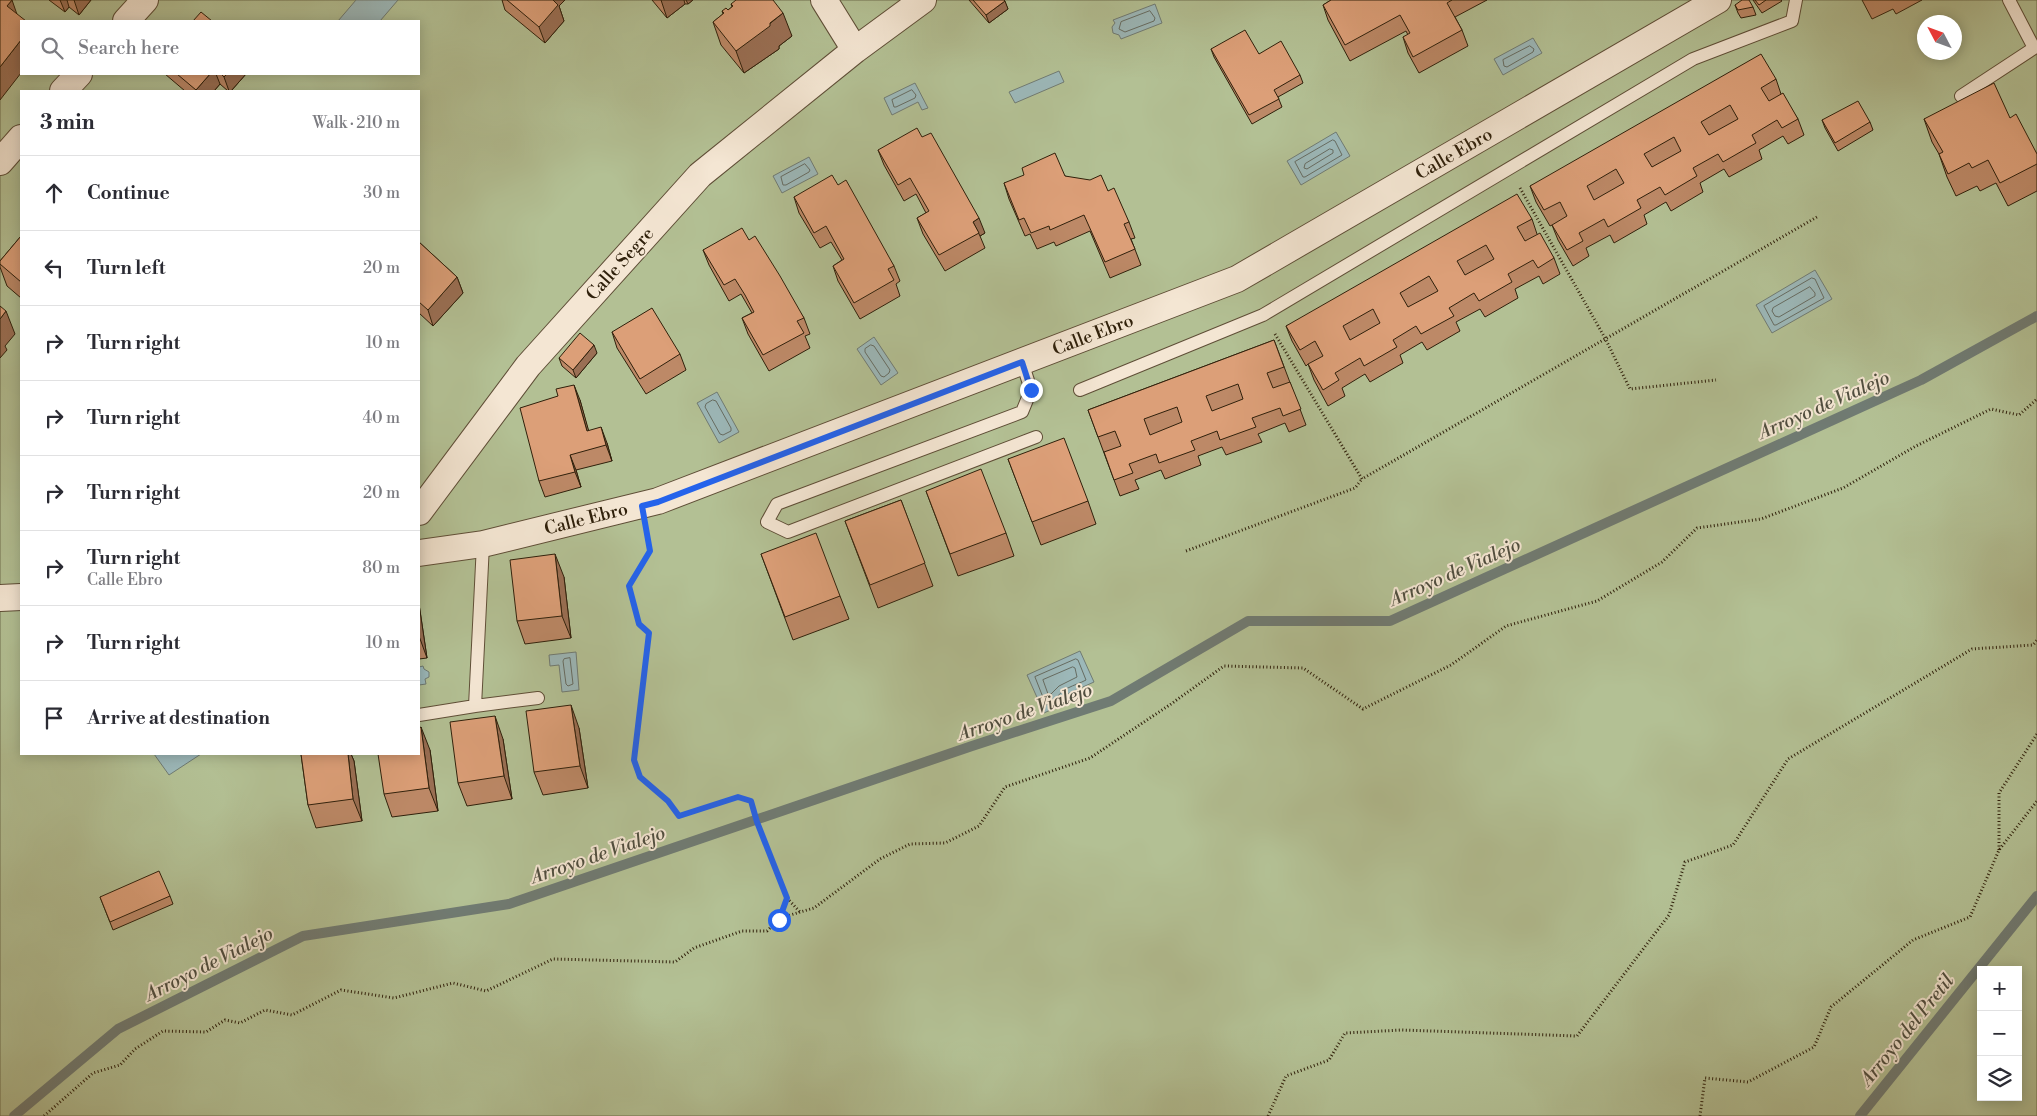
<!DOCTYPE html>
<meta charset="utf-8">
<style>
body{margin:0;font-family:"Libre Bodoni",serif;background:#f7f7f7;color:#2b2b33}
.controls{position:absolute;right:15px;bottom:15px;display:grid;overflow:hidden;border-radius:0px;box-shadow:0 2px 12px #0003}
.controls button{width:45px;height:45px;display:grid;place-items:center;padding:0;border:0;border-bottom:1px solid #e1e1e2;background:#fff;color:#2b2b33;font:25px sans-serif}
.compass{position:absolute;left:1917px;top:15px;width:45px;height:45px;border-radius:50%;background:#fff;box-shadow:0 2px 12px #0003;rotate:311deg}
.stop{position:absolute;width:15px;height:15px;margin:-11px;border:4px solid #2563eb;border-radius:50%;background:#fff}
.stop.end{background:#2563eb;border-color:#fff;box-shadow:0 1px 5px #0008}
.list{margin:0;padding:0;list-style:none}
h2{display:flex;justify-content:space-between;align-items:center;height:65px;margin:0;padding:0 20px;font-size:21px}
h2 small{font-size:16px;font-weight:400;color:#7c7c81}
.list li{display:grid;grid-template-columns:32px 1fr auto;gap:15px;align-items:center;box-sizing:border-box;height:75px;padding:0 20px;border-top:1px solid #e1e1e2}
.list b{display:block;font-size:19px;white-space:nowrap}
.list p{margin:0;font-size:16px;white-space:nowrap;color:#7c7c81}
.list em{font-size:16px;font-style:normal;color:#7c7c81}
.icon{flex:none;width:28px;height:28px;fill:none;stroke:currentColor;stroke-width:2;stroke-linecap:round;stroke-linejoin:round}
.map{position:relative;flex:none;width:2037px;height:1116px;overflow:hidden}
.search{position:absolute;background:#fff;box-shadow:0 2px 12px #0003;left:20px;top:20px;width:400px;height:55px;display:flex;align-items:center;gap:12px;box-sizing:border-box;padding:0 18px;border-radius:0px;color:#7c7c81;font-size:19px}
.panel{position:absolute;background:#fff;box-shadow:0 2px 12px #0003;left:20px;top:90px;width:400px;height:665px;border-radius:0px}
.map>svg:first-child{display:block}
.green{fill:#b3c094;stroke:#717050;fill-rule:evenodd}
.water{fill:#9cb8b9;stroke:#707b73}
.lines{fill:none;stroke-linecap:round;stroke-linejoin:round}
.shore{stroke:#666c62;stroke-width:1}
.stream{stroke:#707b73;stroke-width:10}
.service-casing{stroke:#5f4e37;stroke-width:14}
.minor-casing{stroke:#5f4e37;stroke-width:28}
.path{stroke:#2f200b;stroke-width:3;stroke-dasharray:1 2.5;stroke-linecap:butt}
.service{stroke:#f4e6d3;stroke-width:12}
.minor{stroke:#f4e6d3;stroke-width:26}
.wall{fill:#bd8967;stroke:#2f200b}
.shaded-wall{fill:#9a6f54;stroke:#2f200b}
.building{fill:#dc9f78;stroke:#2f200b;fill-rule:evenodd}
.route{stroke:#2563eb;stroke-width:6}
.labels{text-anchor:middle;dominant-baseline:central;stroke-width:4;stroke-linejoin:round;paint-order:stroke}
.street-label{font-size:18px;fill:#2f200b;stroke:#f4e6d3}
.water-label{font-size:19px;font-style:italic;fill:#504e3f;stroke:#f4e6d3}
</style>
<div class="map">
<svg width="2037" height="1116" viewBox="0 0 2037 1116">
<rect width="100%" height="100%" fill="#eed9bb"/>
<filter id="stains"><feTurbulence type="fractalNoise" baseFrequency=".004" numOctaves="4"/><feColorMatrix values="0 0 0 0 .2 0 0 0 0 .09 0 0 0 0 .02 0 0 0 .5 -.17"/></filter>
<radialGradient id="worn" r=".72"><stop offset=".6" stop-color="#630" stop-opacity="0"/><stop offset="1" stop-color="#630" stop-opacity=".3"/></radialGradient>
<path class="green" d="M0 0H2037V1116H0ZM21 21H419V74H21ZM1924 22H1954V52H1924ZM21 91H419V754H21ZM1981 970H2018V1097H1981Z"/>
<path class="water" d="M356 0H398L380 21H338Z
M1155 4 1162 23 1121 39 1119 35 1113 33 1112 27 1115 23 1113 20Z
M1533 38 1542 53 1503 75 1494 59Z
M1059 71 1064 82 1015 103 1009 92Z
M915 83 928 108 922 110 918 102 892 115 884 98Z
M1336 132 1350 156 1301 185 1287 161Z
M809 157 818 174 782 193 773 176Z
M1815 270 1832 299 1772 333 1756 305Z
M874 337 898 373 881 385 857 349Z
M717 392 739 432 719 443 697 403Z
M1080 651 1094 682 1065 695 1061 699 1059 706 1044 713 1027 675Z
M576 652 579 690 562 692 559 665 550 666 549 655Z
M423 666 424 669 429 672V677L425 679 426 684 419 685V667Z
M154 754H201L169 775Z"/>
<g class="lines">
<path class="shore" d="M1150 11 1155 18 1154 21 1125 32 1119 29 1121 22Z
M1530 46 1534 49 1533 52 1507 67 1504 66 1503 60Z
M912 90 916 95 915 98 896 107H894L892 100Z
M1333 140 1335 141 1342 155 1305 177H1303L1295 162Z
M1330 149 1333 150V153L1307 169 1304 168 1305 164Z
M805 164 810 170 809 172 786 185H783L781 177Z
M1812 278 1815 279 1824 298 1776 325H1774L1764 306Z
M1810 287 1815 293V296L1779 317 1775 316 1772 311 1773 308Z
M871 345 874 346 890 370 889 373 884 377 881 376 865 352V349Z
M713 400 716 401 731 428V431L723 435 720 434 705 407 706 404Z
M570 658 573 684 568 686 566 684 563 661 564 659Z
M1076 659 1078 660 1086 680C1075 686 1059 688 1055 702L1046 705 1035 677Z
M1073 667 1075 668 1077 677 1059 686 1051 694H1048L1043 680Z"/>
<path class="stream" d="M14 1116 118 1029 303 936 509 904 972 746 1111 701 1248 621H1390L1921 380 2037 316
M1860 1116 2037 896"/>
<g class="service-casing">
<path id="service" d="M1961 96 2034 48 2009 0
M1022 362 1031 390 1022 412 777 504 767 522 788 532 1036 437
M1080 390 1263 315 1693 59 1792 21 1796 0
M475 706 538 698
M419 715 475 706 483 544"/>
</g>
<g class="minor-casing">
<path id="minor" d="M824 0 855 50
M126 21 145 0
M63 91 79 74
M0 162 21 138
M419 512 528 366 700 175 855 50 923 0
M419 553 483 544 658 501 1237 279 1718 0
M0 598 21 597"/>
</g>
<path class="path" d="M1520 188 1605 338 1630 389 1716 380
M1275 334 1362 479 1817 217
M647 533 650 551 629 586 639 624 649 633 634 760 640 777 668 801 679 816 738 797 751 801 757 822 787 898 779 920
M1186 551 1355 488 1362 479
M1999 850V793L2037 734
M787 898 800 912
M44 1116 93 1073 120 1065 135 1049 163 1031 206 1032 225 1020 240 1023 265 1010 292 1015 341 990 394 998 453 983 486 991 553 959 675 962 694 948 742 931H767L780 918 814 908 880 859 910 844 945 843 979 826 1005 787 1090 758 1171 704 1224 666 1303 668 1363 709 1451 665 1506 626 1597 601 1662 562 1697 528 1761 519 1843 488 1916 446 1991 409 2019 415 2037 399
M1268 1116 1286 1076 1329 1060 1345 1033 1402 1030 1577 1036 1669 915 1685 862 1733 845 1788 759 1972 649 2033 645 2037 640
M1700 1116 1705 1078 1748 1082 1814 1047 1831 1007 1913 940 1970 917 1999 850 2037 801"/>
<use href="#service" class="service"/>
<use href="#minor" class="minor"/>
</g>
<path class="wall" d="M49 0H91L79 15 69 7 65 12Z
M502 0H565L559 6 564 21 545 43 505 10Z
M652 0H693L688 4H685L667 18Z
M969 0H1004L1008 9 989 23Z
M1331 0H1487L1455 17 1462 30 1468 46 1419 73 1408 53 1403 37 1408 35 1406 31 1350 61 1328 20 1323 5Z
M1753 0H1781L1782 1 1762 13Z
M1862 0H1922L1896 14 1893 9 1872 19Z
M731 4 792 36 779 46V49L744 73 721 45 713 22 723 14 722 11 728 10 732 7Z
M1735 5 1753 7 1756 15 1741 18 1738 13Z
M1211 49 1259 54 1300 75 1303 83 1278 97 1282 107 1252 124 1214 57Z
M165 74H246L231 91H228L220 84 214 91H185Z
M1776 79 1781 94 1798 119 1804 135 1788 144 1783 136 1759 150 1762 159 1729 177 1724 169 1700 183 1703 192 1671 211 1666 202 1644 215 1647 224 1614 243 1610 235 1586 248 1589 256 1573 266 1558 240 1552 225 1550 226 1536 202 1530 186Z
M2010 118 2037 154V191L2008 206 1996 183 1980 191 1977 186 1956 196 1947 177 1939 154 1932 142 1924 119Z
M1822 120 1870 122 1873 130 1838 151 1825 128Z
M878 150 985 233 980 236 985 248 945 271 923 234 917 218 926 213 916 194 904 201 884 165Z
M1065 176 1108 191 1129 222 1135 238 1131 239 1141 265 1110 278 1090 231 1056 246 1054 242 1037 249 1030 234 1025 236 1009 199 1004 183Z
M838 185 894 266 900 281 896 284 900 296 860 319 838 281 833 266 842 260 831 242 820 248 799 213 794 197Z
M1532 219 1537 234 1554 258 1560 274 1543 284 1539 276 1515 289 1518 298 1485 317 1480 309 1456 322 1460 331 1427 350 1422 342 1400 355 1403 363 1370 382 1365 374 1342 388 1345 396 1328 406 1314 380 1308 364 1306 366 1292 341 1286 326Z
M21 236V298L7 286 0 267V261Z
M749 240 804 318 810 334 805 336 810 348 769 371 748 334 742 318 752 313 741 294 729 301 709 265 703 250Z
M419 242 457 277 463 293 433 326 419 313Z
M612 332 680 354 686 370 646 394 617 348Z
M1274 340 1306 425 1289 432 1285 423 1258 434 1262 442 1226 455 1222 447 1198 456 1201 465 1165 479 1161 470 1135 480 1139 489 1120 496 1088 410Z
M597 353 576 378 562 366 559 358Z
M580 400 588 430 607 443 612 461 576 470 581 487 545 497 539 481Z
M1008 459 1088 501 1096 524 1041 545Z
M926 491 1006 533 1014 556 958 576Z
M901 500 933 586 878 608 845 521Z
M761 554 840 596 849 619 793 640Z
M564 577 571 638 525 644 517 621Z
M419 604 427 658 419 659Z
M579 728 588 788 543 795 534 772Z
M503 739 512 799 467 806 458 783Z
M430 750 438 811 392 817 384 794Z
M301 754H351L354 761 362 821 316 828 308 805Z
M170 896 173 904 113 930 100 897Z"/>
<path class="shaded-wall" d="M12 0 20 23 7 6Z
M60 0H67L69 7 65 12Z
M74 0H91L79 15Z
M550 0H565L559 6 564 21 545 43 539 27Z
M661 0H684L685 4 667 18Z
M686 0H693L688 4Z
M1005 1 1008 9 989 23 986 15Z
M783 13 792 36 779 46V49L744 73 736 51Z
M21 40V73L0 100V67Z
M210 74H216L220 84 214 91H196V90Z
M227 74H246L231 91H229L224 77Z
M979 218 985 233 980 236 973 222Z
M457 277 463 293 433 326 428 310Z
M6 311 15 334 5 346 7 350 0 358V319Z
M594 345 597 353 576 378 573 370Z
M574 385 580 400 593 446 587 431Z
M601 427 607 443 612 461 606 445Z
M570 455 576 470 581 487 575 472Z
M555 554 564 577 571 638 562 616Z
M419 604 427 658 419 636Z
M571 705 579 728 588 788 580 766Z
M495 716 503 739 512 799 504 776Z
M421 727 430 750 438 811 429 788Z
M348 754H351L354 761 362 821 353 799Z"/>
<path class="building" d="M0 0H12L7 6 26 21H21V40L0 67Z
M507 0H553L558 5 539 27Z
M736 0H773L783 13 770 23V26L736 51 713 22 724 13 722 11 726 8 728 10 733 6 731 4Z
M973 0H1004L1005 1 986 15Z
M1331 0H1452L1447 3 1462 30 1413 57 1403 37 1410 33 1400 15 1345 45 1323 5Z
M1742 0H1749L1753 7 1738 10 1735 5Z
M1755 0H1766L1759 5Z
M201 12 212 21H193Z
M1245 30 1259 54 1281 41 1300 75 1274 90 1279 99 1249 115 1211 49Z
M1761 54 1776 79 1761 88 1769 101 1783 93 1798 119 1782 128 1777 120 1752 135 1756 143 1723 162 1718 154 1693 168 1697 176 1665 195 1660 187 1637 200 1641 208 1608 227 1604 219 1579 233 1583 241 1567 250 1552 225 1567 216 1560 202 1544 210 1530 186ZM1730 105 1738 119 1709 135 1701 122ZM1674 137 1681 151 1652 167 1644 154ZM1616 169 1624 183 1594 200 1587 186Z
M177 74H210L196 90Z
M221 74H227L224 77Z
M1994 83 2010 118 2016 114 2037 154V164L2000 183 1988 160 1972 168 1969 163 1948 174 1939 154 1943 152 1924 119Z
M1858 101 1870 122 1835 143 1822 120Z
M917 128 922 137 931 133 979 218 973 222 979 233 939 255 917 218 929 211 910 178 898 185 878 150Z
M1055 153 1065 176 1090 180 1101 175 1108 191 1114 188 1129 222 1124 224 1135 249 1105 262 1084 215 1050 230 1049 226 1031 233 1024 218 1019 220 1004 183 1024 175 1022 168Z
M832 175 838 185 846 180 894 266 888 269 894 280 854 303 833 266 844 259 826 226 814 233 794 197Z
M1517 194 1532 219 1517 227 1525 241 1540 233 1554 258 1538 268 1533 260 1508 274 1512 282 1479 301 1474 293 1449 308 1454 316 1421 334 1416 326 1393 340 1397 347 1364 366 1360 358 1335 373 1339 380 1323 390 1308 364 1323 356 1315 341 1300 350 1286 326ZM1486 245 1494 259 1465 275 1457 261ZM1429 276 1438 291 1408 307 1400 293ZM1373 309 1380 323 1350 340 1343 326Z
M742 228 749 240 755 236 780 276 804 318 797 321 804 333 763 355 742 318 754 312 745 295 735 279 724 285 703 250Z
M21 236V282L0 264V261Z
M419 242 457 277 428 310 419 302Z
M0 306 6 311 0 319Z
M652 308 680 354 640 379 612 332Z
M580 333 594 345 573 370 559 358Z
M1274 340 1284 367 1267 373 1273 388 1290 382 1301 409 1283 416 1280 408 1252 418 1256 427 1220 440 1217 431 1191 441 1195 450 1159 463 1156 454 1129 464 1133 473 1114 480 1104 452 1121 446 1115 431 1098 437 1088 410ZM1238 384 1243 399 1212 411 1206 396ZM1177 407 1182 422 1150 435 1144 419Z
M574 385 587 431 601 427 606 445 570 455 575 472 539 481 520 408 558 396 556 389Z
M1064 438 1088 501 1032 522 1008 459Z
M981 469 1006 533 950 554 926 491Z
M901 500 925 563 870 585 845 521Z
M816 533 840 596 785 617 761 554Z
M555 554 562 616 517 621 510 560Z
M571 705 580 766 534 772 526 711Z
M495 716 504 776 458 783 450 722Z
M421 727 429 788 384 794 378 754H419V728Z
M301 754H348L353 799 308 805Z
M159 871 170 896 110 922 100 897Z"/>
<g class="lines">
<path class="route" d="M779 920 787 898 757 822 751 801 738 797 679 816 668 801 640 777 634 760 649 633 639 624 629 586 650 551 642 506 658 502 1022 362 1031 390"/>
</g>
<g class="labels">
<g class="street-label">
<text transform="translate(1454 154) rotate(-30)">Calle Ebro</text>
<text transform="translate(620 264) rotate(-48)">Calle Segre</text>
<text transform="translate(1093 335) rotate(-21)">Calle Ebro</text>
<text transform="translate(586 519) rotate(-14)">Calle Ebro</text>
</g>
<g class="water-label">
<text transform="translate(1824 405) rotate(-24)">Arroyo de Vialejo</text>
<text transform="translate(1455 572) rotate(-24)">Arroyo de Vialejo</text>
<text transform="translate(1025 712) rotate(-19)">Arroyo de Vialejo</text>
<text transform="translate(598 855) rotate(-19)">Arroyo de Vialejo</text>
<text transform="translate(209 964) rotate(-27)">Arroyo de Vialejo</text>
<text transform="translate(1907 1030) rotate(-51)">Arroyo del Pretil</text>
</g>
</g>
<rect width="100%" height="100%" filter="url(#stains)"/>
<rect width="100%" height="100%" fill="url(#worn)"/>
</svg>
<div class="controls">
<button>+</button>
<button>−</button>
<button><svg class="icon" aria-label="layers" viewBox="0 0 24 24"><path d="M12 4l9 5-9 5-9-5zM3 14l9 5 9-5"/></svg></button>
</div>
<svg class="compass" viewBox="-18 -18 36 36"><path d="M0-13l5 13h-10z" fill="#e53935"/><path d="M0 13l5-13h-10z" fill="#7c7c81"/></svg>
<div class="stop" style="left:779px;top:920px"></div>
<div class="stop end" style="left:1031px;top:390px"></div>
<div class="search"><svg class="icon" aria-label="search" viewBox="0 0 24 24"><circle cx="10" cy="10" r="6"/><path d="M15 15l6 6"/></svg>Search here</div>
<section class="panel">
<h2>3 min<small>Walk · 210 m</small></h2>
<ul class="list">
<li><svg class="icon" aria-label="ahead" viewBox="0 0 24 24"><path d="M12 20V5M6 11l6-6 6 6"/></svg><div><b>Continue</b></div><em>30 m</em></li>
<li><svg class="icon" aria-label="left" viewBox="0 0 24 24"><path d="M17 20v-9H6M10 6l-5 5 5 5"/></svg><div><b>Turn left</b></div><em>20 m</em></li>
<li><svg class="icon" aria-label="right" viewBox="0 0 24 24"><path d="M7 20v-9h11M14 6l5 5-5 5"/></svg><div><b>Turn right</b></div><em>10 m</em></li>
<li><svg class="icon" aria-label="right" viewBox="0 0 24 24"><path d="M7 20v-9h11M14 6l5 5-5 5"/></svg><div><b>Turn right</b></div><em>40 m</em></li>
<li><svg class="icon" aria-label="right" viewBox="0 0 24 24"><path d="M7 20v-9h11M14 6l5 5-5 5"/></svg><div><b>Turn right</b></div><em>20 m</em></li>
<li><svg class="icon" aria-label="right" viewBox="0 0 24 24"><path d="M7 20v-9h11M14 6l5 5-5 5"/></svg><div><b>Turn right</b><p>Calle Ebro</p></div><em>80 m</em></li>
<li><svg class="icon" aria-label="right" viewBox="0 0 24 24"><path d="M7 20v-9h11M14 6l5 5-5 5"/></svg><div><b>Turn right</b></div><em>10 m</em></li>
<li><svg class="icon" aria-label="arrive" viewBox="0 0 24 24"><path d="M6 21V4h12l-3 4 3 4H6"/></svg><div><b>Arrive at destination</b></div></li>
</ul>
</section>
</div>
